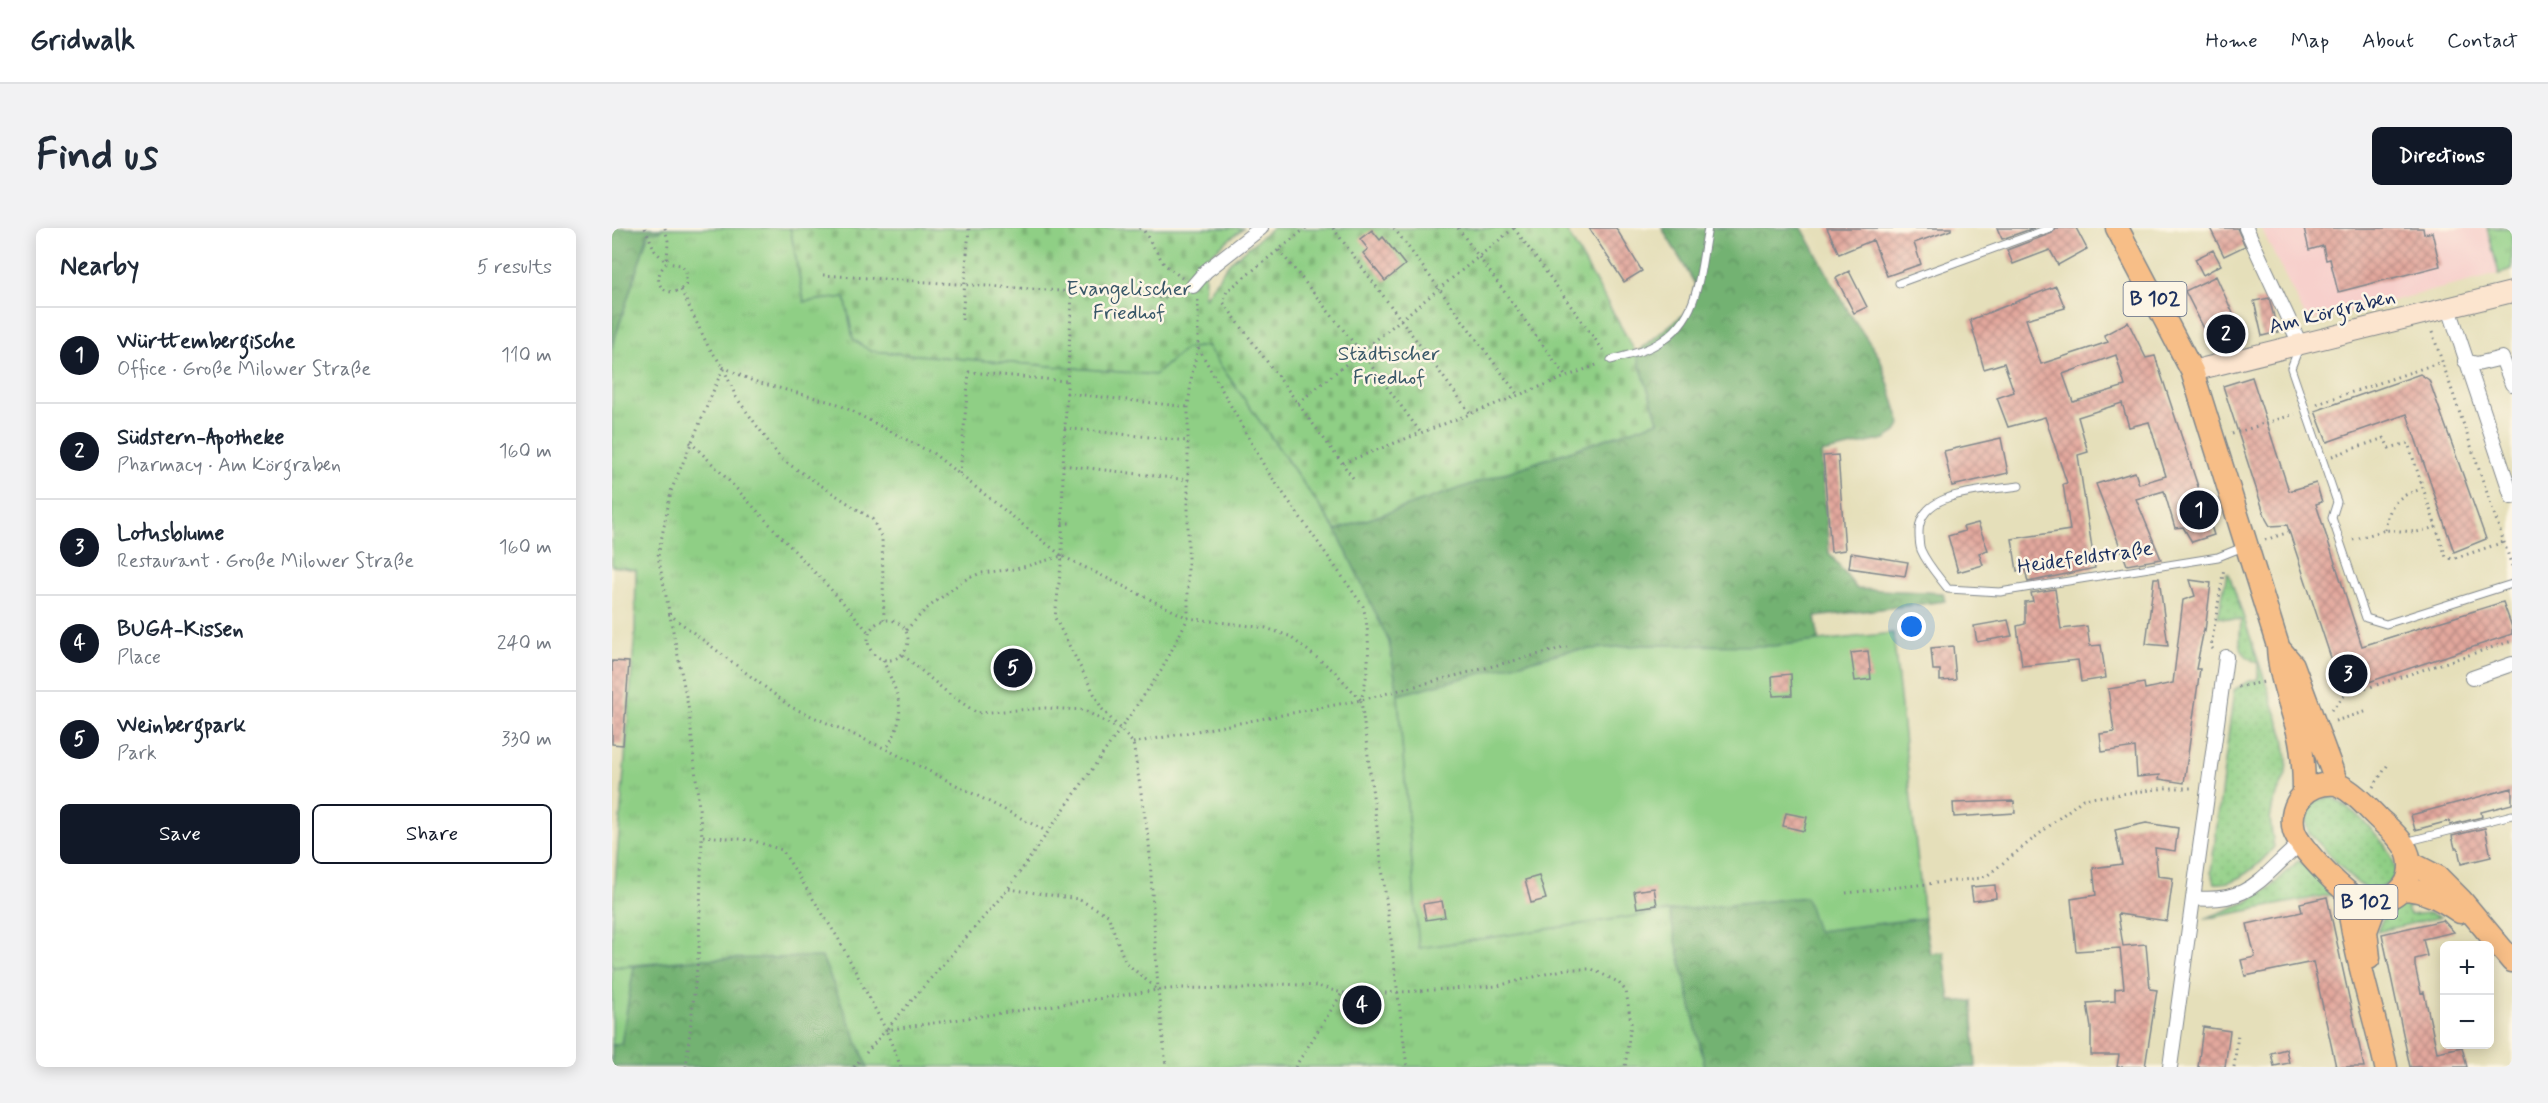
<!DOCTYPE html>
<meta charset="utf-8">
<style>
body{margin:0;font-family:Mynerve,sans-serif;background:#f2f2f3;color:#1f2937}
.controls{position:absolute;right:18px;bottom:18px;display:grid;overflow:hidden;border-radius:9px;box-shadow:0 3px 15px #0003}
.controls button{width:54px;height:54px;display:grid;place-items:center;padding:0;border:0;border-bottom:2px solid #e0e1e3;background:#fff;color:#1f2937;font:30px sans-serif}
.you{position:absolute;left:1300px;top:399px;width:21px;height:21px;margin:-15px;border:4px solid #fff;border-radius:50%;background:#1a73e8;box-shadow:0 0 0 9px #1a73e833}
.badge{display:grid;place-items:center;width:39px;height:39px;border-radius:50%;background:#111827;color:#fff;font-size:20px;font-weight:700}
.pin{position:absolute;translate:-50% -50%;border:3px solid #fff;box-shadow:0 2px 6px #0006}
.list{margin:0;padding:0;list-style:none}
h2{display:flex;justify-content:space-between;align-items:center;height:78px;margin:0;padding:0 24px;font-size:26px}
h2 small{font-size:20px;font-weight:400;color:#747a83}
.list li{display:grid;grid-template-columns:39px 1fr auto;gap:18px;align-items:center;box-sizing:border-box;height:96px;padding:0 24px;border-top:2px solid #e0e1e3}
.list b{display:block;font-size:22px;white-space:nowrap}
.list p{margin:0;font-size:20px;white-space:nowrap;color:#747a83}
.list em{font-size:20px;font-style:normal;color:#747a83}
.actions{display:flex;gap:12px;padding:18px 24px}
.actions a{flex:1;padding:14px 0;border:2px solid #111827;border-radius:9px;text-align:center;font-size:21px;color:#111827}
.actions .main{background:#111827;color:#fff}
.map{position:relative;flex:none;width:1900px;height:839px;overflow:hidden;border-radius:9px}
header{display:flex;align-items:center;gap:36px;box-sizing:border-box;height:84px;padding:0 30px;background:#fff;border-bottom:2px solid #e0e1e3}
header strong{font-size:28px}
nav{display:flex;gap:33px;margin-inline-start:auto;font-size:21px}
.intro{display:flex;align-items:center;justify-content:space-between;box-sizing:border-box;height:144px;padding:0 36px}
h1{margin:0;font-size:42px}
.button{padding:15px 27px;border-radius:9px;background:#111827;color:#fff;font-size:21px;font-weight:700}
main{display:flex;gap:36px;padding:0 36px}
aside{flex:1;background:#fff;border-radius:9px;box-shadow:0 3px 15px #0003}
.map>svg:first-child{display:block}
.built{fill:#f7d0cc}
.grass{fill:url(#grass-dots);stroke:#557f72;stroke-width:1.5}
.forest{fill:url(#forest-crowns);stroke:#477068;stroke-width:1.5}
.cemetery{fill:url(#cemetery-stones);stroke:#557f72;stroke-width:1.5}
.park{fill:url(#park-tufts);stroke:#557f72;stroke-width:1.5}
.garden{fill:#8fcf85;stroke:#557f72;stroke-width:1.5}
.building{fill:url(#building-cross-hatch);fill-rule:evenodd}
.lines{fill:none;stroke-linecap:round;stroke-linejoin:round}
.lane-casing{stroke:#80878c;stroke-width:9}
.street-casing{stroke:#80878c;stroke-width:16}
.secondary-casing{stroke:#80878c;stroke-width:22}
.primary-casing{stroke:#80878c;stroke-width:25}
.path{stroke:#80878c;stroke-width:3;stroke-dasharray:1.5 4.5;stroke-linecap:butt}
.lane{stroke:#fff;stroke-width:7}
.street{stroke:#fff;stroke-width:14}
.secondary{stroke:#fce5cf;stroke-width:20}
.primary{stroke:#f7be87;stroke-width:22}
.labels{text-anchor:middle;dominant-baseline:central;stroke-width:5;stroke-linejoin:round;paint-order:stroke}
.shield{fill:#fcf5e5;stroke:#5e6a86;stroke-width:1.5}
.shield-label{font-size:20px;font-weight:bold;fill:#1b2f5e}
.park-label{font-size:21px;fill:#385768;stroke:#fcf5e5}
.street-label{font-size:21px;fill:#1b2f5e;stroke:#fcf5e5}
</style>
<header>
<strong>Gridwalk</strong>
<nav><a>Home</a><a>Map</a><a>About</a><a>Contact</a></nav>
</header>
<div class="intro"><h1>Find us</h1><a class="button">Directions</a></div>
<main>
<aside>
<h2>Nearby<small>5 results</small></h2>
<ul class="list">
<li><span class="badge">1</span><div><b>Württembergische</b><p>Office · Große Milower Straße</p></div><em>110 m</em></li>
<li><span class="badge">2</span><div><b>Südstern-Apotheke</b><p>Pharmacy · Am Körgraben</p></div><em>160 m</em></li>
<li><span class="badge">3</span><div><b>Lotusblume</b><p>Restaurant · Große Milower Straße</p></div><em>160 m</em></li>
<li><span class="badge">4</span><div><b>BUGA-Kissen</b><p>Place</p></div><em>240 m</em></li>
<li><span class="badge">5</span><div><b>Weinbergpark</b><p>Park</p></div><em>330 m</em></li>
</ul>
<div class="actions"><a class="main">Save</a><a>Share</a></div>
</aside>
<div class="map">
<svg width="1900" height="839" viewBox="0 0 1900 839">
<defs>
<pattern id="grass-dots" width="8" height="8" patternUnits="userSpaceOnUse" patternTransform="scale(1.5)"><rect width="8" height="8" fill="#8fcf85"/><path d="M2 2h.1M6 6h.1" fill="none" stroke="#7bb275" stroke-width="1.8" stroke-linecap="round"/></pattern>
<pattern id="forest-crowns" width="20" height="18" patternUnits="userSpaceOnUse" patternTransform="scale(1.5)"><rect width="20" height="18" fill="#73b272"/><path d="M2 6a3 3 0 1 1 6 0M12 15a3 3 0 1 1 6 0" fill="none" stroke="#5e9161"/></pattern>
<pattern id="cemetery-stones" width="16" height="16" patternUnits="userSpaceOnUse" patternTransform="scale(1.5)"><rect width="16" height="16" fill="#8fcf85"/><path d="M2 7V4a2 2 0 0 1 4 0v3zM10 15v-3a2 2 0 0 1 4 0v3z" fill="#7bb275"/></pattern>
<pattern id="park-tufts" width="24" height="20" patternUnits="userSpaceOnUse" patternTransform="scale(1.5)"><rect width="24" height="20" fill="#8fcf85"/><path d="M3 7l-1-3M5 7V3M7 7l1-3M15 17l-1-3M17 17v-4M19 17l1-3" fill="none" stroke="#7bb275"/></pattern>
<pattern id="building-cross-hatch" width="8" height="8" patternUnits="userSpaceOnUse" patternTransform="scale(1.5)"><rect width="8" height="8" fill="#e3a89d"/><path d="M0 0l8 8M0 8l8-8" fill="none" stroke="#b78983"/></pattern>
</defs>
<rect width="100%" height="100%" fill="#fcf5e5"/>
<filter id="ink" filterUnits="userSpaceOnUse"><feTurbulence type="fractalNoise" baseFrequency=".0167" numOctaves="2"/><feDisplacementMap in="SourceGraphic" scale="12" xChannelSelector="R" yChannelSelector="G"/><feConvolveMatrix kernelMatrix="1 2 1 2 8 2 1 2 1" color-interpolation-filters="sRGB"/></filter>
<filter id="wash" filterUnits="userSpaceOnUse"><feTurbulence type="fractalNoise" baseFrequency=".008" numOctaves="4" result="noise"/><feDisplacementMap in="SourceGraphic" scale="24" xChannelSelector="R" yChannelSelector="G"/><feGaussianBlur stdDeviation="1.35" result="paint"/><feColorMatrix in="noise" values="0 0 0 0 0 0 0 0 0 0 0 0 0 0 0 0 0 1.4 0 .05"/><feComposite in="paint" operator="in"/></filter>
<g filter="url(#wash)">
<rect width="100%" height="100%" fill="#e5dfba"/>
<path class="built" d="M1649 0H1875L1887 46 1696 94Z"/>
<path class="grass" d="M1615 345 1617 346 1672 509 1675 531 1674 546 1661 576 1658 591 1662 619C1649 635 1625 658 1603 655L1599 644 1622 462 1635 454 1646 451V435C1623 425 1628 414 1629 392L1606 389Z
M1719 569C1738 577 1810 640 1772 658 1766 661 1756 661 1750 658 1739 653 1708 615 1697 605L1694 595 1695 584 1706 572Z
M1686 633 1702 642 1722 666 1592 691 1635 674 1659 659Z
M1795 673H1802L1795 681 1798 687 1816 685 1828 689 1765 704 1774 683Z"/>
<path class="forest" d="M0 0H51L50 3 37 4 0 120Z
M1050 0H1190L1238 86 1268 130 1289 196 1284 204 1273 211 1209 225 1217 325 1245 361 1331 365 1333 373 1203 389 1207 413 1161 418 1033 417 956 423 786 467 777 414 724 302 1046 193 1024 125 1079 80 1083 56Z
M1195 669 1206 703 1312 690 1318 725 1332 724 1338 773H1360L1364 839H1093L1057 683Z
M210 729 256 839H0V817L9 816 22 738 90 731Z"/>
<path class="cemetery" d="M178 0H631L594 30 592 70 618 34 660 0H953L1024 125 1046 193 724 302 595 118 573 121 543 147 258 123 241 111 233 69 192 74Z"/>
<path class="park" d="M51 0H178L192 74 233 69 241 111 258 123 543 147 573 121 595 118 724 302 777 414 786 467 807 720 1057 683 1093 839H256L210 729 90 731 0 739V694L23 403 24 342 0 338V120L37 4 49 3Z
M1875 0H1900V42L1887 46Z"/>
<path class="garden" d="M1281 405 1312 690 1205 703 1194 669 1057 683 807 720 786 467 956 423 1033 417 1161 418Z
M22 738 9 816 0 817V739Z"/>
<g id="blocks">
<path class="building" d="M977 0H1004L1030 43 1012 54Z
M1215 0H1339V2L1302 15 1309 36 1275 48 1261 12 1227 26Z
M1385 0H1422L1390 11Z
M1444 0H1464L1475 21 1446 37 1438 22 1401 36 1395 22 1440 5Z
M1598 0H1625L1633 18 1612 28Z
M1692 0H1811L1812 6 1820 4 1828 38 1726 64 1718 31 1714 32 1711 18 1697 22Z
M760 2 768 12 771 9 793 37 773 53 751 25 756 21 748 11Z
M1601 22 1609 37 1591 47 1583 31Z
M1237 43 1255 79 1242 85 1224 50Z
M1604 48 1633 112 1607 117 1600 116 1573 63Z
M1444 58 1453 80 1414 91 1429 136 1496 114 1492 107 1516 94 1534 130 1543 128 1602 307 1580 314 1571 299 1563 300 1552 263 1524 271 1549 331 1515 337 1484 256 1523 244 1527 256 1554 248 1537 194 1517 199 1510 175 1466 189 1476 224 1466 227 1483 340 1416 354 1413 341 1405 343 1400 311 1458 302 1451 256 1455 255 1433 189 1396 199 1385 170 1402 164 1392 135 1372 141 1358 92ZM1504 127 1513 158 1461 174 1451 146Z
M1657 70 1666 104 1650 108 1642 73Z
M1808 146 1817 152 1874 311 1842 324 1795 186 1715 214 1703 183Z
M1640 149 1677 263 1704 255 1710 274 1704 276 1750 418 1891 374 1900 399V406L1739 460 1728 457 1675 297 1658 298 1654 291 1611 158Z
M1389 210 1396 245 1340 258 1332 223Z
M1226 227 1233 322 1219 324 1211 228Z
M1366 295 1376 322 1367 325 1371 337 1346 344 1336 308 1353 303 1351 299Z
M1239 325 1296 334 1293 348 1237 340Z
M1542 350H1547L1556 418 1534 416Z
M1578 352 1599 355 1593 403 1592 401 1584 441H1588L1572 555 1547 551 1548 547 1525 549 1523 519 1490 524 1488 506 1502 504 1496 461 1532 455 1533 461 1561 455 1571 372 1583 368Z
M1443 361 1449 401 1475 398 1478 418 1489 417 1494 450 1469 454 1466 432 1410 438 1405 398 1413 396V374L1421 373 1419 365Z
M1396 392 1400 408 1365 414 1362 398Z
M1341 418 1344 452 1328 453V442H1321L1319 420Z
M1256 423 1259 451 1243 453 1239 425Z
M0 433 17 434 11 517 0 516Z
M1179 446 1180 467 1161 468 1160 448Z
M1900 560V576L1869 584 1870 589 1838 597 1837 593 1803 602 1799 587Z
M1402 573 1403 585 1342 589 1341 575Z
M1174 585 1195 589 1192 603 1171 598Z
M1534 595 1566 600 1563 623 1543 620 1546 648 1561 650 1555 693 1506 686 1511 718 1534 716 1538 761 1545 762 1533 839H1505L1507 827H1479V800L1475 775 1503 773V761L1512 760 1508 720 1464 723 1459 671 1484 667 1481 640 1510 636 1503 602Z
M1873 600 1879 629 1849 636 1846 620H1843L1840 608Z
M927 648 934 671 919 675 913 652Z
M1383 657 1384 670 1361 673 1359 659Z
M1042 660 1045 677 1025 680 1022 663Z
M1715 669 1745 806 1752 839H1724L1701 734 1633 748 1629 732 1643 729 1635 696 1690 684 1688 675Z
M830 673 833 689 814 692 811 676Z
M1831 692 1842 704 1811 711 1815 728 1803 731V738L1809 765 1812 764 1825 824 1850 819 1855 839H1798L1770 706Z
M1591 799 1618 803 1613 839H1586Z
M1674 821 1677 835 1662 838 1659 825Z"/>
</g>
</g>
<g filter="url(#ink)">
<use href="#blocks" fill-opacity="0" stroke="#80878c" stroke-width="1.5"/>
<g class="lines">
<g class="lane-casing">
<path id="lane" d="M1287 55 1438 0
M1687 120 1679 140 1725 274 1720 290 1754 390 1774 396 1900 356
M999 132C1012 128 1027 125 1039 119 1089 95 1086 49 1096 0
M1407 258C1377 263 1307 261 1307 304 1307 310 1307 317 1309 322 1315 336 1327 349 1336 361L1388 364 1606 329 1631 319
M1793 614 1900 587"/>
</g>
<g class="street-casing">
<path id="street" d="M1634 0 1688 116
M581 58 594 43 649 0
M1837 80 1900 269
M1853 133 1865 136 1890 130 1900 156
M1860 450 1900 436
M1581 670C1639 676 1648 649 1688 616
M1558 839 1614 429"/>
</g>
<g class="secondary-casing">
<path id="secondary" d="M1580 143 1900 64"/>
</g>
<g class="primary-casing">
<path id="primary" d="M1505 0 1580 143 1666 418C1667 449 1679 475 1686 504 1691 524 1692 544 1692 564
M1669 423 1681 437 1725 556C1742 564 1753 577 1766 590 1783 606 1803 621 1797 647 1795 656 1789 663 1781 668 1771 674 1763 677 1751 674 1735 669 1687 620 1682 603 1675 575 1697 553 1725 556
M1799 635 1826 649 1849 672 1900 733
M1790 661C1814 662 1829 671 1848 684
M1735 664C1741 724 1761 781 1774 839
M1757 730 1754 703 1764 676"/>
</g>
<path class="path" d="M33 0 43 23 55 35
M53 0 56 13 55 35C34 54 57 75 74 57V43L69 37 55 35
M527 0 532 3 552 36 570 50
M694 0 615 63 611 74 741 250
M721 0 858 185
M782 0 906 167
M846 0 954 149
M902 0 991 122
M667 22 749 124 809 205
M211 47 554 70 568 64
M69 62 96 118 111 139 124 169 169 231 260 291 270 310 272 393
M586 72V119L654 241 751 378C759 410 758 441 749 472L795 839
M350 92 357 0
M1820 104 1900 338
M111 139 141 153 226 176 322 226 450 328 443 390 490 481 521 515 537 614 546 762 554 839
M454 165 576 179
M686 175 902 0
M1705 176 1829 134
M452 200 576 213
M1620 206 1683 186
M78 214C113 247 144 282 177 317 204 346 232 374 257 405
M1720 228 1772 210 1777 220 1796 215 1834 329 1841 331 1892 314
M731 235 987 136
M451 237 577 252
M348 246 357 144 454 153
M450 295H462
M1773 302C1778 274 1784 269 1810 261
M1653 312 1677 304
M1741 312 1773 302 1805 304 1824 299
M450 328 451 237 460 65
M57 386 179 479 274 521 434 603
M256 412a20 20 0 1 1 40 0a20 20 0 1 1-40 0Z
M294 402 313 382 352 352 369 345 404 341 450 328 576 390 654 400 677 408 722 443 749 472
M1601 421 1599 419 1612 340
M291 427 337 466 365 485 433 480 472 482 506 501
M271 432C286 468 298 485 274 521
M1626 459 1652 454
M1719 482 1733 467 1900 413
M1723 493 1756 483
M521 515 749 472 955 419
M1761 559 1777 535
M91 608 139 612 170 622 226 710 274 802
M397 661 466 671 496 687 513 734 546 762
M1234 665 1369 650 1376 647 1471 571 1554 560H1581
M254 825 274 802 546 762 570 760 631 761 669 756 706 758 730 765 757 766 885 758 954 741H980L1006 754 1014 763 1019 795 1013 839
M74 839 87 721 90 608 77 483 46 328 59 263 111 140
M242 839 248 832
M289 839 274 802 396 661 549 443 576 390V179L580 145 586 120
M683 839 730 765
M1622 839 1626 806"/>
<use href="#lane" class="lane"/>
<use href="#street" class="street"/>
<use href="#secondary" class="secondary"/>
<use href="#primary" class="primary"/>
</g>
</g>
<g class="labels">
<g class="shield">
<rect x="1511.5" y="54" width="63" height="34" rx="4.5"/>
<rect x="1722.5" y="657" width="63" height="34" rx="4.5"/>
</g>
<g class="shield-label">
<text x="1543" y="71">B 102</text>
<text x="1754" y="674">B 102</text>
</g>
<g class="park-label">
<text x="517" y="61">Evangelischer<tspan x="517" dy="24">Friedhof</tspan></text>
<text x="777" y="126">Städtischer<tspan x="777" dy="24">Friedhof</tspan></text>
</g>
<g class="street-label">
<text transform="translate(1720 84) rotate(-14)">Am Körgraben</text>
<text transform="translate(1473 330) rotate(-8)">Heidefeldstraße</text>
</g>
</g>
</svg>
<div class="controls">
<button>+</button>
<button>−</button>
</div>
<div class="you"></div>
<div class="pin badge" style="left:1587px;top:282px">1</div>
<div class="pin badge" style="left:1614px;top:106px">2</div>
<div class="pin badge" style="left:1736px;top:446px">3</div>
<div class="pin badge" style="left:750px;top:777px">4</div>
<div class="pin badge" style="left:401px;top:440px">5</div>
</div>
</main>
